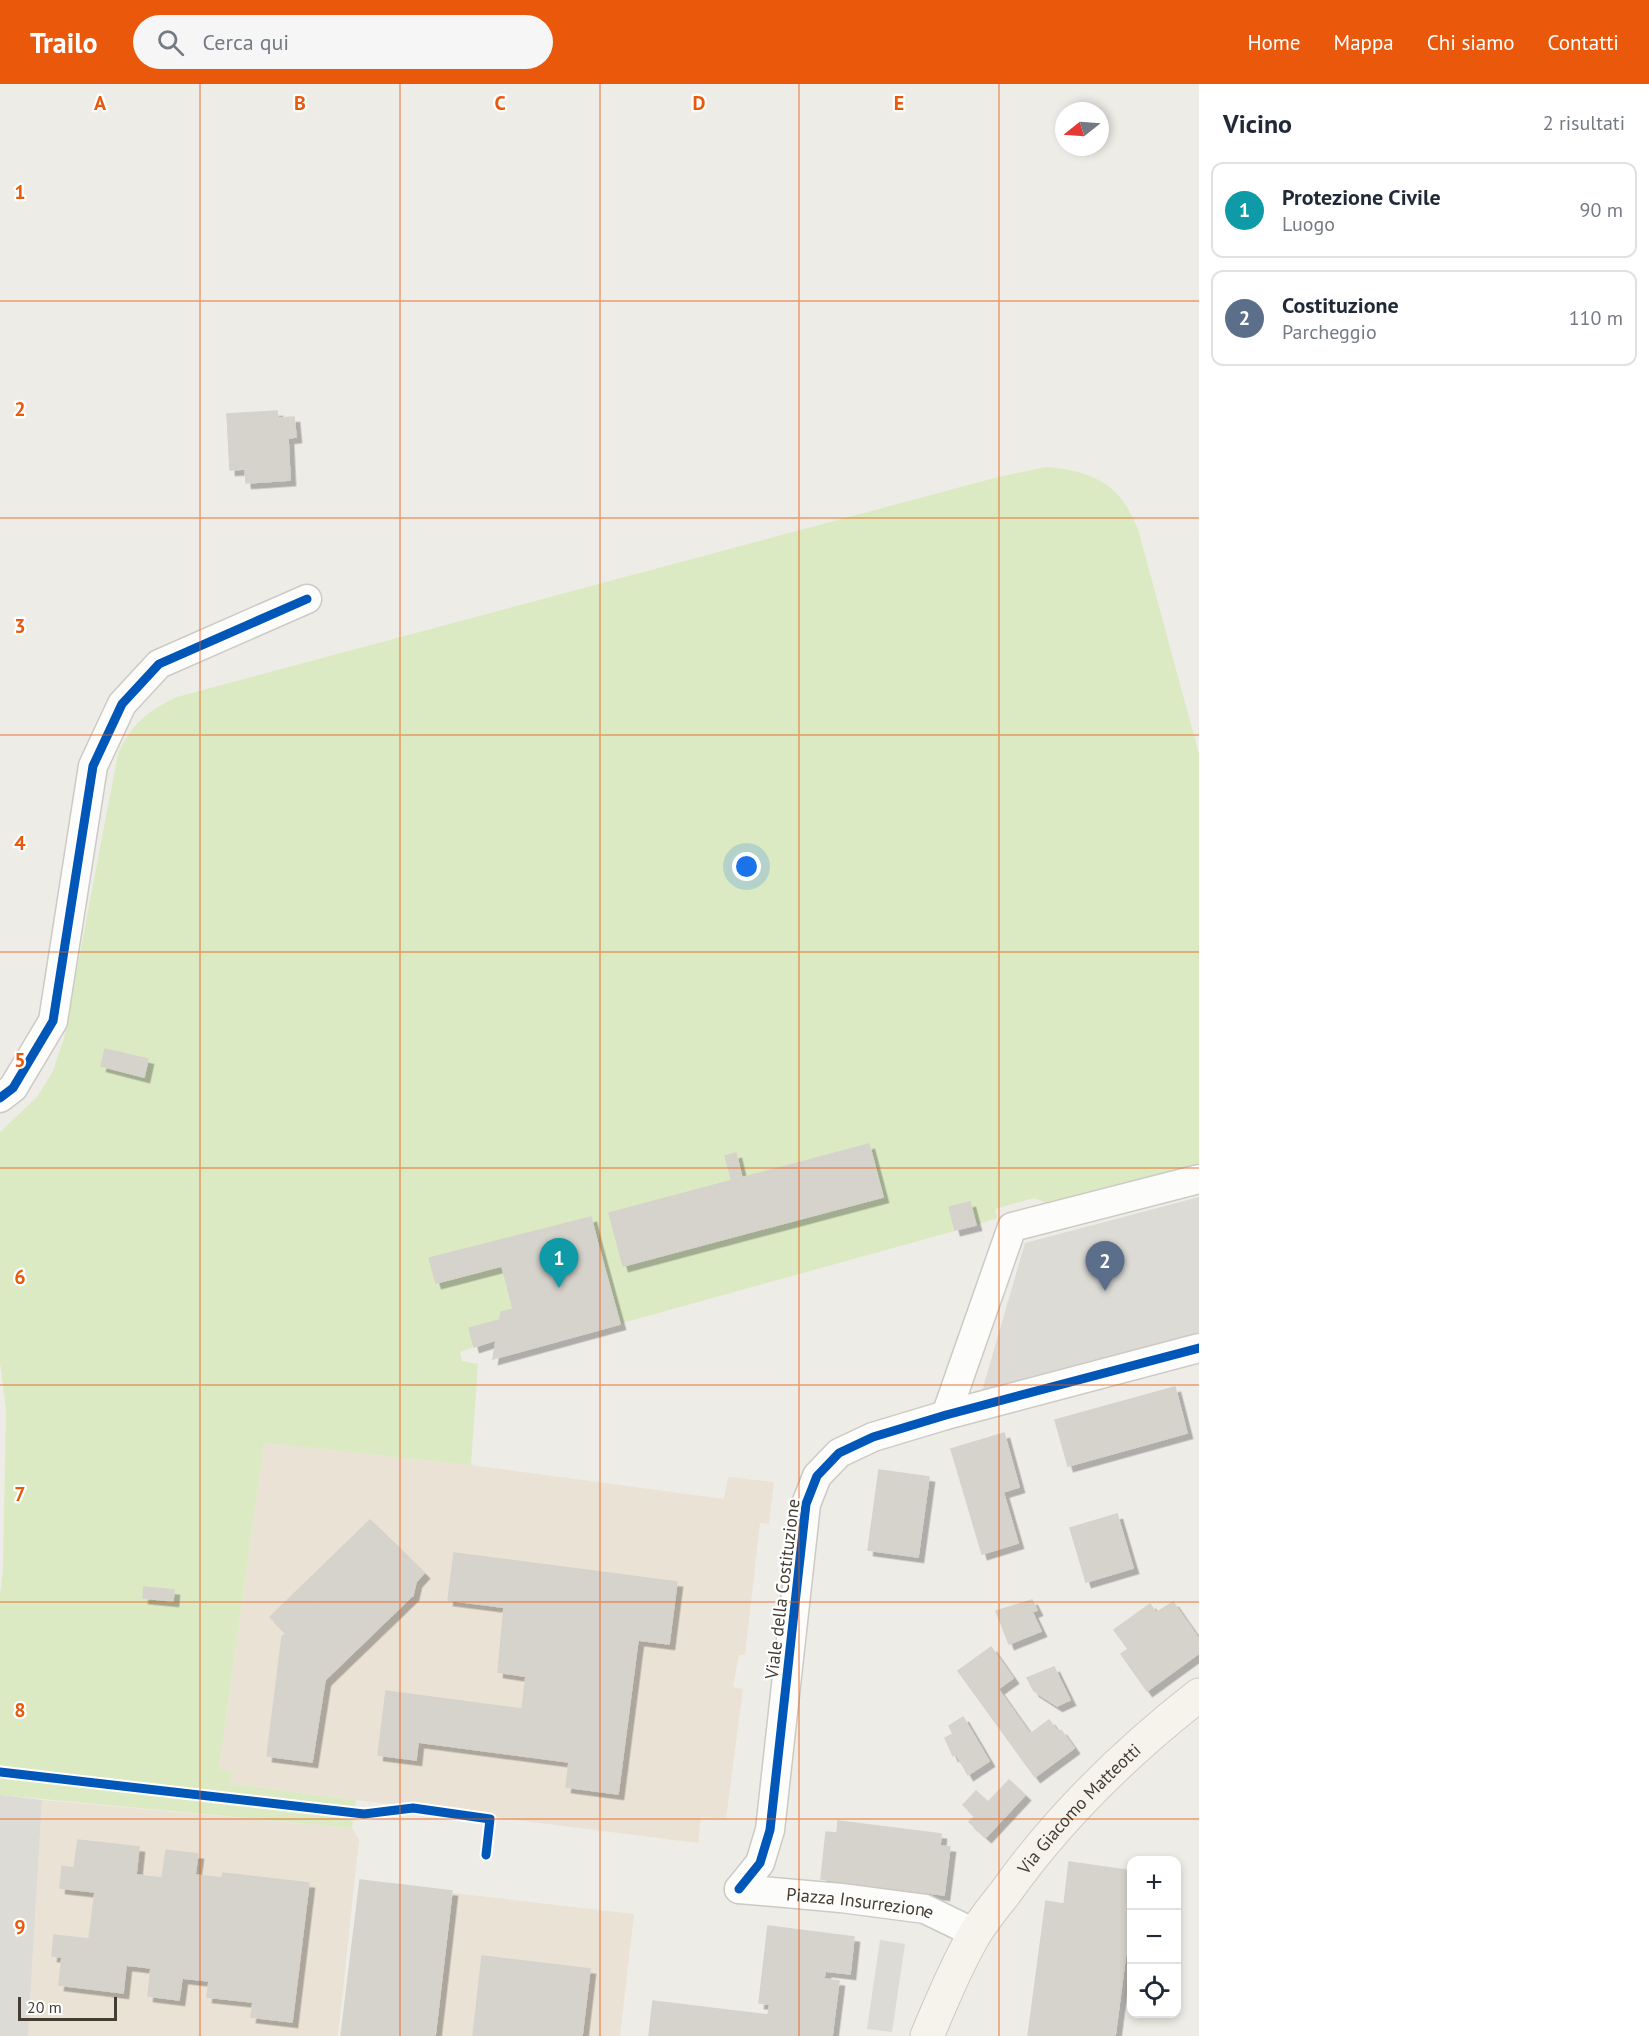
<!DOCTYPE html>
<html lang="it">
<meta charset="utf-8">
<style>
body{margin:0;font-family:"PT Sans",sans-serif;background:#f6f6f7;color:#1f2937}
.controls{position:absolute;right:18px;bottom:18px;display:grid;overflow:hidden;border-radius:12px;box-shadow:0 3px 9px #0003}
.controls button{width:54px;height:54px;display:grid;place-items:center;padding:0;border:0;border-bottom:2px solid #e0e1e3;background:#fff;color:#1f2937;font:30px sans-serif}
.compass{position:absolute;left:1055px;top:18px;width:54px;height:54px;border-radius:50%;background:#fff;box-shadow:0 3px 9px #0003;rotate:253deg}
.scale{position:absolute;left:18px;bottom:15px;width:99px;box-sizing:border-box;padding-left:6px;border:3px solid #443d33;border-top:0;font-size:16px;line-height:21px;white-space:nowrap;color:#443d33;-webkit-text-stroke:4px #fff;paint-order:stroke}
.you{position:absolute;left:747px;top:783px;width:21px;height:21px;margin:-15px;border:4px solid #fff;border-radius:50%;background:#1a73e8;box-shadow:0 0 0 9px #1a73e833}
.badge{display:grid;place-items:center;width:39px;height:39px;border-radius:50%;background:#ea580c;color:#fff;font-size:20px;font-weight:700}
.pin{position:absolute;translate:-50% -50px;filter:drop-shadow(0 2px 3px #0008)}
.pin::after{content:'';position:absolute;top:32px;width:21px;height:18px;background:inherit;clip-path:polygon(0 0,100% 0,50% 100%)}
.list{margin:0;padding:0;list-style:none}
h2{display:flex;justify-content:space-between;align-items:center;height:78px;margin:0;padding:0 24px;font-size:26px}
h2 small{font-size:20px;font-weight:400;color:#747a83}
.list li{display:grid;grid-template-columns:39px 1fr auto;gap:18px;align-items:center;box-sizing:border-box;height:96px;margin:0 12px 12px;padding:0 12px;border:2px solid #e0e1e3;border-radius:12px}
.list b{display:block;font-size:22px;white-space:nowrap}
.list p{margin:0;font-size:20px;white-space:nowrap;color:#747a83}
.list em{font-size:20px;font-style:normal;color:#747a83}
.icon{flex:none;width:33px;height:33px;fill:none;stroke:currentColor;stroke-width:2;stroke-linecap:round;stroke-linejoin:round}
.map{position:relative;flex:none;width:1199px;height:1952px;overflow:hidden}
header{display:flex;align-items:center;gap:36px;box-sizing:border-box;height:84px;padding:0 30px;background:#ea580c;color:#fff}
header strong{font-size:28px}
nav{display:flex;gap:33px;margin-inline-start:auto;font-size:21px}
.search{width:420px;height:54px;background:#f6f6f7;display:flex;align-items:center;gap:15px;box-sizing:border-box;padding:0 21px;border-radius:33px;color:#747a83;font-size:22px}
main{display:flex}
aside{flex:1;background:#fff}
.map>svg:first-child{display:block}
.education{fill:#eae3d5}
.green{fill:#dceac4}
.parking{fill:#dddbd6}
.building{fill:#d6d3cd;stroke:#d6d3cc;stroke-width:1.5;filter:url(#shadow)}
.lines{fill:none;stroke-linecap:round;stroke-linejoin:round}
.street-casing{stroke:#cccac4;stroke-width:31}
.secondary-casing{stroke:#cfcabe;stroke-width:35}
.street{stroke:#fcfcfb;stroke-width:28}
.secondary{stroke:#f6f3ed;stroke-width:33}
.cycleway-casing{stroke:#fff;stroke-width:13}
.cycleway{stroke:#0057b8;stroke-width:9}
.grid{fill:none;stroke:#e8590c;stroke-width:1.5;stroke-opacity:0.55}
.labels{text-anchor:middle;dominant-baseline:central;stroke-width:4.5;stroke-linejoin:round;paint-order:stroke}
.street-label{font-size:18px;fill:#443d33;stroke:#fff}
.grid-label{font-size:20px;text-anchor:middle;font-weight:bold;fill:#e8590c;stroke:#fff;stroke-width:4.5;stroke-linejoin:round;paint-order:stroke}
</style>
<header>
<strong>Trailo</strong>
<div class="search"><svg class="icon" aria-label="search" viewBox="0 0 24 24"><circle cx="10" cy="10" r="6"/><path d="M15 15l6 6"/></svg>Cerca qui</div>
<nav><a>Home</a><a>Mappa</a><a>Chi siamo</a><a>Contatti</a></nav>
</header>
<main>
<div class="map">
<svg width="1199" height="1952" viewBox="0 0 1199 1952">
<defs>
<filter id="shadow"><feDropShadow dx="5.5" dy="5.5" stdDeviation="0" flood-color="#0004"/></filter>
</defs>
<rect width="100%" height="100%" fill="#eeece6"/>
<path class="education" d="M264 1359 471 1381 724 1415 728 1393 774 1398 769 1440 760 1439 745 1571H739L733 1603 743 1605 726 1735 701 1733 698 1759 230 1700 232 1687 219 1686Z
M42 1716 352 1744 359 1756 338 1952H28Z
M453 1809 634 1830 620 1952H436Z"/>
<path class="green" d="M1046 383C1076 385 1108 393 1125 420 1130 427 1134 437 1138 445L1199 670V1079L1047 1119 1034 1114 995 1125 997 1134 976 1141 493 1275 495 1256 460 1268 462 1277 478 1280 471 1381 264 1359 219 1685 232 1687 230 1700 356 1716 352 1744 0 1711V1512L3 1483 6 1324 0 1279V1048L37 1013 53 987 64 954 118 669C132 640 147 627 177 613L998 393Z"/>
<path class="parking" d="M1199 1113V1254L980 1314 1025 1159Z
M0 1711 42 1716 28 1952H0Z
M880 1856 905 1860 892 1948 867 1945Z"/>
<path class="building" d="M277 327 278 334 294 333 296 353 288 354 290 396 246 399 245 385 230 386 227 330Z
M105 965 148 975 144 993 101 982Z
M869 1060 883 1113 623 1182 609 1129Z
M736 1069 742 1094 732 1097 725 1072Z
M970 1118 976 1141 955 1146 949 1123Z
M591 1133 597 1157 436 1199 429 1174Z
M597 1157 620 1240 493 1275 501 1228 513 1225 502 1182Z
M499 1236 496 1256 474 1263 469 1244Z
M1175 1303 1187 1349 1068 1382 1055 1336Z
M1004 1349 1019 1403 1003 1408 1018 1459 982 1470 951 1365Z
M879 1386 929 1393 918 1473 868 1466Z
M1117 1430 1133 1484 1086 1498 1070 1444Z
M370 1436 424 1489 416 1498 413 1511 370 1467 286 1549 270 1533Z
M370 1467 413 1511 325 1596 282 1553Z
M454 1469 677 1498 669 1560 638 1556 618 1710 566 1703 569 1678 418 1658 416 1676 378 1671 386 1607 522 1625 526 1592 549 1596 558 1530 448 1516Z
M144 1503 174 1506 173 1517 143 1514Z
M1032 1516 1037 1526 1032 1528 1041 1547 1009 1560 996 1527Z
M1173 1518 1184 1534 1155 1554 1151 1549 1128 1565 1114 1546 1150 1520 1156 1529Z
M504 1523 558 1530 549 1596 498 1588Z
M1184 1534 1199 1555V1569L1147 1607 1121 1570 1151 1549 1155 1554Z
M282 1553 325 1596 312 1678 267 1672Z
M991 1563 1013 1594 998 1605 1030 1650 1049 1636 1058 1648 1061 1646 1074 1664 1035 1693 958 1587Z
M1054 1583 1070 1616 1057 1622 1034 1607 1027 1594Z
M963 1633 989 1677 968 1691 956 1670 953 1672 945 1654 953 1650 949 1642Z
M1009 1696 1025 1711 986 1753 969 1738Z
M976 1707 988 1718 975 1732 963 1721Z
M838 1737 941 1750 940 1762 950 1763 944 1811 821 1795 826 1748 837 1749Z
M78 1756 139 1763 136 1791 162 1794 166 1766 198 1770 195 1791 222 1794 223 1789 309 1799 292 1938 251 1933 253 1918 207 1913 209 1897 182 1894 179 1916 148 1912 151 1884 126 1881 123 1909 59 1901 62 1873 52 1872 54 1851 89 1855 95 1808 60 1804 62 1782 74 1784Z
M1069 1778 1132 1787V1821L1065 1812Z
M360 1796 452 1807 435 1952H341Z
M1065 1812 1132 1821 1115 1952H1028L1046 1817 1064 1820Z
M768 1842 854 1853 850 1890 825 1887 824 1895 839 1897 832 1952H649L653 1917 768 1931 770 1920 759 1919Z
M482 1872 590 1885 582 1952H473Z"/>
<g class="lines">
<g class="street-casing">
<g id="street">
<path d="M0 1014 13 1004 53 937 93 682 122 620 159 580 307 515"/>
<path d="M946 1331 1012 1143 1199 1095"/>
<path d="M739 1805 760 1779 770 1746 806 1420 817 1392 839 1369 873 1353 946 1331 1199 1264"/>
<path id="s1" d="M739 1805 841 1814 925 1825 962 1843 974 1852"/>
</g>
</g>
<g class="secondary-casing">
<g id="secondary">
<path id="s2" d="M927 1952C941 1919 955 1884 973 1853 982 1837 994 1823 1005 1809 1059 1733 1126 1668 1199 1611"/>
</g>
</g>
<use href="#street" class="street"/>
<use href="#secondary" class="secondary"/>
<g class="cycleway-casing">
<path id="cycleway" d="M0 1014 13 1004 53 937 93 682 122 620 159 580 307 515
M0 1688 364 1730 413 1724 490 1735 486 1771
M739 1805 760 1779 770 1746 806 1420 817 1392 839 1369 873 1353 946 1331 1199 1264"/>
</g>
<use href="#cycleway" class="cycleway"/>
</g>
<path class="grid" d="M200 0V1952M400 0V1952M600 0V1952M799 0V1952M999 0V1952M0 217H1199M0 434H1199M0 651H1199M0 868H1199M0 1084H1199M0 1301H1199M0 1518H1199M0 1735H1199"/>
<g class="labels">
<g class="street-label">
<text transform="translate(782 1505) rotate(-83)">Viale della Costituzione</text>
<text stroke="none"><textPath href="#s2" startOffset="276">Via Giacomo Matteotti</textPath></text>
<text stroke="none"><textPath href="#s1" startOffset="122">Piazza Insurrezione</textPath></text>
</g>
</g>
<g class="grid-label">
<text x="100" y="26">A</text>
<text x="300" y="26">B</text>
<text x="500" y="26">C</text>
<text x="699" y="26">D</text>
<text x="899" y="26">E</text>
<text x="20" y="115">1</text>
<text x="20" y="332">2</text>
<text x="20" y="549">3</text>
<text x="20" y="766">4</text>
<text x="20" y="983">5</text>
<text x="20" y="1200">6</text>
<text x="20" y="1417">7</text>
<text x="20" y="1633">8</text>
<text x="20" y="1850">9</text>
</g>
</svg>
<div class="controls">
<button>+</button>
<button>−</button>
<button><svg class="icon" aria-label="locate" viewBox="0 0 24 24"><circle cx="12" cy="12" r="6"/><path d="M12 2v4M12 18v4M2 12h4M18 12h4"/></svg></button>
</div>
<svg class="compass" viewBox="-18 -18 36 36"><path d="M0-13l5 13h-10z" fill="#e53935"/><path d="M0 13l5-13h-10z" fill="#747a83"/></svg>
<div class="scale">20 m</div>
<div class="you"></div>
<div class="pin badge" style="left:559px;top:1204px;background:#0f9aa8">1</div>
<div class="pin badge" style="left:1105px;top:1207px;background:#5c6f8a">2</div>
</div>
<aside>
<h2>Vicino<small>2 risultati</small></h2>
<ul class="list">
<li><span class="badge" style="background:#0f9aa8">1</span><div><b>Protezione Civile</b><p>Luogo</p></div><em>90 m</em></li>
<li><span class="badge" style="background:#5c6f8a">2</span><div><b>Costituzione</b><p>Parcheggio</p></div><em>110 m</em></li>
</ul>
</aside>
</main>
